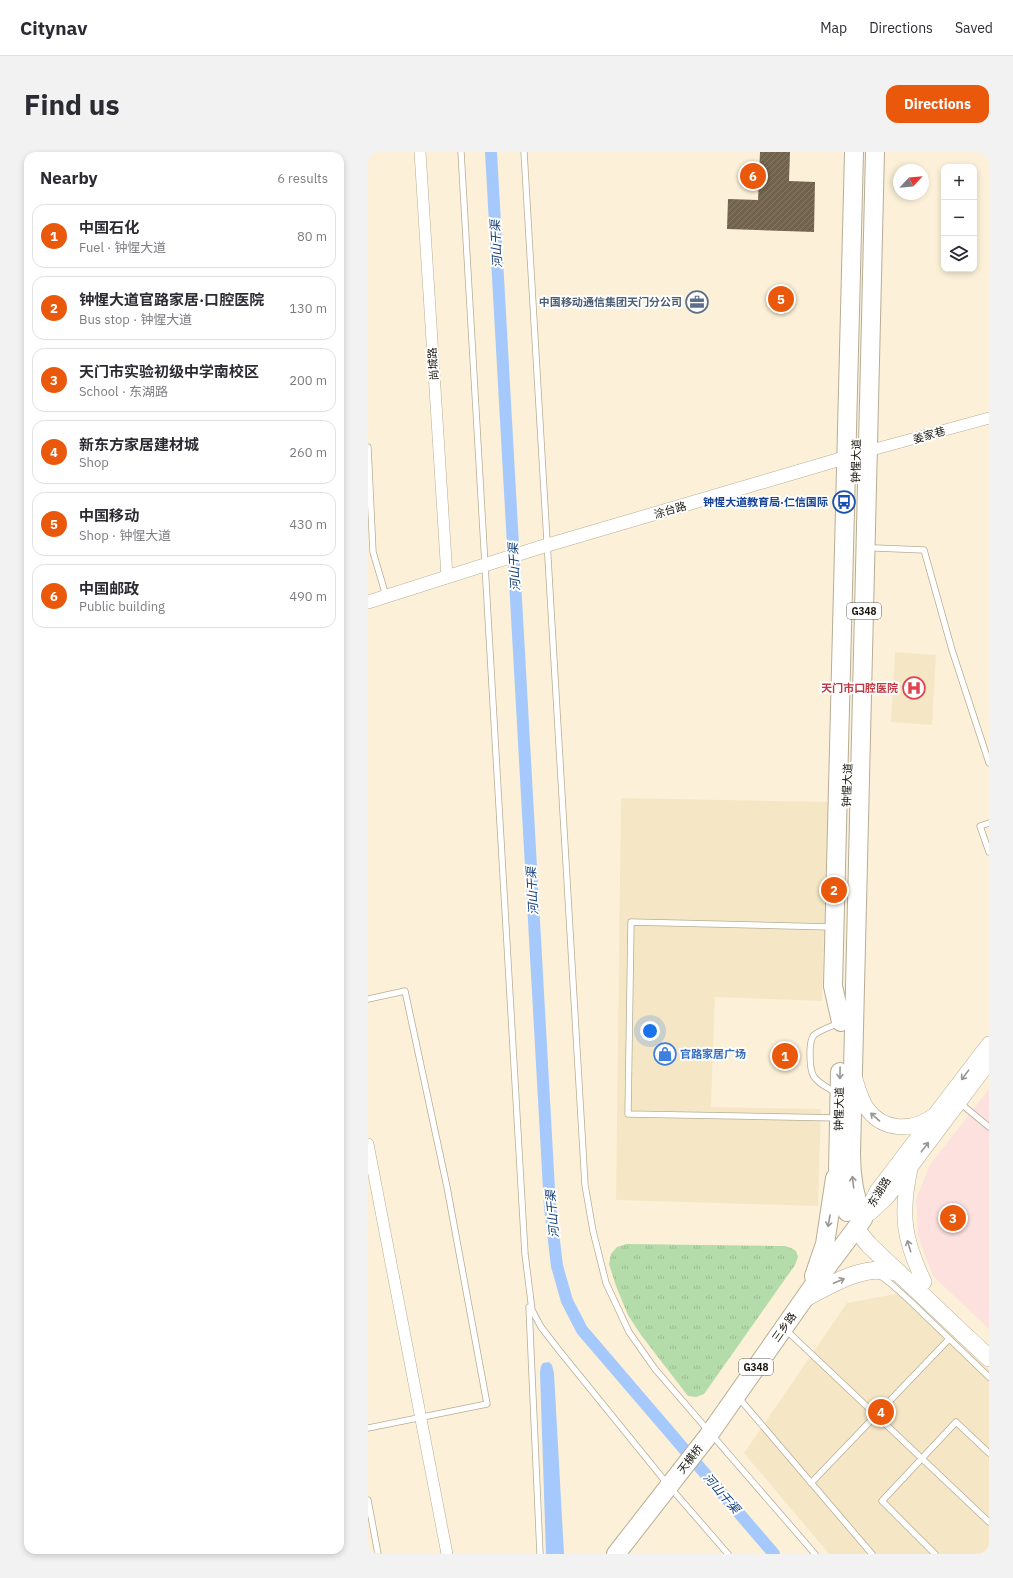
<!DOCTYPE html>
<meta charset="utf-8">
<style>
body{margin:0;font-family:"IBM Plex Sans","Noto Sans SC",sans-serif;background:#f2f2f3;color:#2b2b33}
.controls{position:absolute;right:12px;top:12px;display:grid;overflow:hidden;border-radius:8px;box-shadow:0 2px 6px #0003}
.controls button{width:36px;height:36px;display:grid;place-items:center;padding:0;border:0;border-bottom:1px solid #e1e1e2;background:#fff;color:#2b2b33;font:20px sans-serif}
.compass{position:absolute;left:525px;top:12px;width:36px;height:36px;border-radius:50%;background:#fff;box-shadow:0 2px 6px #0003;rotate:64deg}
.you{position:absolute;left:282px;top:879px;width:14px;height:14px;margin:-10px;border:3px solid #fff;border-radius:50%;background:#1a73e8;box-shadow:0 0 0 6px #1a73e833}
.badge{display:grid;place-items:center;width:26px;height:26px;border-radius:50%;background:#ea580c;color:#fff;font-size:13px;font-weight:700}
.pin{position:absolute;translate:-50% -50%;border:2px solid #fff;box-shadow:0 1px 4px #0006}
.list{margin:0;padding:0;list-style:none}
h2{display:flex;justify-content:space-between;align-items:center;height:52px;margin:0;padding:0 16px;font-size:17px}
h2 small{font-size:13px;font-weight:400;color:#7c7c81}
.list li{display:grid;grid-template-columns:26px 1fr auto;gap:12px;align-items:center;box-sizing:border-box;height:64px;margin:0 8px 8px;padding:0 8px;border:1px solid #e1e1e2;border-radius:12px}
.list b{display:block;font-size:15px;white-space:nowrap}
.list p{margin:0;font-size:13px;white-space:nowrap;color:#7c7c81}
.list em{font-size:13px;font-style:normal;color:#7c7c81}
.icon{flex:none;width:22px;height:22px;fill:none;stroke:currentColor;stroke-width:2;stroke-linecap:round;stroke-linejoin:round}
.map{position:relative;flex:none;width:621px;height:1402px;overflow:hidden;border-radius:12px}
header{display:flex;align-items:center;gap:24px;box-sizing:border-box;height:56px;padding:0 20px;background:#fff;border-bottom:1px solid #e1e1e2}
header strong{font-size:19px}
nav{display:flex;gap:22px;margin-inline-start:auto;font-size:14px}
.intro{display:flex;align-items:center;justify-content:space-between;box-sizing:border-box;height:96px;padding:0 24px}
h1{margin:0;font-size:28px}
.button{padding:10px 18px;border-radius:12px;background:#ea580c;color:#fff;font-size:14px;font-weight:700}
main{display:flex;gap:24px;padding:0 24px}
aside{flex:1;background:#fff;border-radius:12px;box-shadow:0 2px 6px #0003}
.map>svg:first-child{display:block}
.built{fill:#f5e7c6}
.education{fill:#fce1df}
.park{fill:url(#park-tufts)}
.water{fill:#a5c9fc}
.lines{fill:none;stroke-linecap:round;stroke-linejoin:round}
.canal{stroke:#a5c9fc;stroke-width:12}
.building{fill:url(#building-hatch)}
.service-casing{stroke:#b7ad95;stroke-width:7}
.minor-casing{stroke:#b7ad95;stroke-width:12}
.tertiary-casing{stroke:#b7ad95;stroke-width:14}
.secondary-casing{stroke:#b7ad95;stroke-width:16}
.primary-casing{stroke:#b7ad95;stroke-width:18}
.trunk-casing{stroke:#b7ad95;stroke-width:20}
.service{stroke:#fff;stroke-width:5.5}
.minor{stroke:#fff;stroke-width:11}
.tertiary{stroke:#fff;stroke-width:13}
.secondary{stroke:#fff;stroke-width:15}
.primary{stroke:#fff;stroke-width:17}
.trunk{stroke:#fff;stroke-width:18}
.oneway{stroke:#989793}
.labels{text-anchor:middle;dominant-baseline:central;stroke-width:4;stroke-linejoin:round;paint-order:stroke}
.shield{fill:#fff;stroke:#5f5d56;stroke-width:1}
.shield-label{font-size:10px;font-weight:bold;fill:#1b170e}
.service-label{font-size:11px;font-weight:bold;fill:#4e5e75;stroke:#fff;text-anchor:end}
.street-label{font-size:11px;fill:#1b170e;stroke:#fff}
.transit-label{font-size:11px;font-weight:bold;fill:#164399;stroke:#fff;text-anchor:end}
.health-label{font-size:11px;font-weight:bold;fill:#be3a42;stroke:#fff;text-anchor:end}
.shop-label{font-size:11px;font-weight:bold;fill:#366cbe;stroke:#fff;text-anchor:start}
.water-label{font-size:12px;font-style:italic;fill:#123e79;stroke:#fff}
</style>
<header>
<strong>Citynav</strong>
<nav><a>Map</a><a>Directions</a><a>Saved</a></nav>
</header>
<div class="intro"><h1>Find us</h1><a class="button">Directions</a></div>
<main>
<aside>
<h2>Nearby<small>6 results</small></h2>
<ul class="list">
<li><span class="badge">1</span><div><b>中国石化</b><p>Fuel · 钟惺大道</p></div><em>80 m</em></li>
<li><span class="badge">2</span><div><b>钟惺大道官路家居·口腔医院</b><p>Bus stop · 钟惺大道</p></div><em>130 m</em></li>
<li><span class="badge">3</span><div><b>天门市实验初级中学南校区</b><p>School · 东湖路</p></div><em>200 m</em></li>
<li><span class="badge">4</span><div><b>新东方家居建材城</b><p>Shop</p></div><em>260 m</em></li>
<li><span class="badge">5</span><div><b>中国移动</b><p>Shop · 钟惺大道</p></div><em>430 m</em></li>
<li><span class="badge">6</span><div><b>中国邮政</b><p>Public building</p></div><em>490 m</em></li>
</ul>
</aside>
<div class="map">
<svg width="621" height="1402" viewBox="0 0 621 1402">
<defs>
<pattern id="park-tufts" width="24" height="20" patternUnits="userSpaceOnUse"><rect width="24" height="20" fill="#b4dbaa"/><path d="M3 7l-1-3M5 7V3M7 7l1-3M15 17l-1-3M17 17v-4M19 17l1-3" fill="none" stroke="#9abb91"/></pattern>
<pattern id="building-hatch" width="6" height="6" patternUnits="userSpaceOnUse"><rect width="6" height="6" fill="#71634e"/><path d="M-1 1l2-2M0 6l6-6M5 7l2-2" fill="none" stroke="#847868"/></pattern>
</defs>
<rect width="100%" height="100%" fill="#fcf1d8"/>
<path class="built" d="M527 500 568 503 564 573 523 570Z
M253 646 460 650 454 849 347 845 343 955 453 957 450 1054 248 1048Z
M538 1140 621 1218V1402H461L376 1301 479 1151Z"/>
<path class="education" d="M621 937V1177L565 1124 550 1084 548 1048 561 1014Z"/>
<path class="park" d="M259 1092 417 1094 423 1096 428 1099 430 1105 427 1113 336 1242 328 1245 320 1244 273 1183 260 1163 248 1134 241 1112 243 1102 249 1095Z"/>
<path class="water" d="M181 1210 184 1213 186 1221 196 1402H178L172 1220 173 1214 175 1211Z"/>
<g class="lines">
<path class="canal" d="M123 0 182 1055 189 1114 199 1149 214 1178 406 1402"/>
</g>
<path class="building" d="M392 0H422L421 29 447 30 446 80 359 77 360 47 390 48Z"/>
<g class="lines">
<g class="service-casing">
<path id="service" d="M93 0 157 1102 164 1158 173 1175 190 1197 301 1334 360 1402
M156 0 217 1033 225 1079 238 1131 261 1180 287 1217 447 1402
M0 295 5 400 18 444
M508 396 556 398 584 498 621 611
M621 671 612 674 621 700
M464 775 263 770 260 962 470 966
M0 847 37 839 79 1035 119 1252 0 1276
M468 941C446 927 442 928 442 901 442 895 442 888 446 883 452 878 464 874 471 871
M592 951 621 975
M511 1123 522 1131 541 1148 621 1225
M161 1155 172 1402
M417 1177 621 1370
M370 1245 504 1402
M443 1331 581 1187
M0 1348 10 1402
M567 1402 514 1349 588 1270 621 1301"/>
</g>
<g class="minor-casing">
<path id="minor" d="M52 0 79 425
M500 299 621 266
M0 992 79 1402"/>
</g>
<g class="tertiary-casing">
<path id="tertiary" d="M0 450 173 395 500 299"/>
</g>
<g class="secondary-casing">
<path id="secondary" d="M487 927C490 937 493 949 500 958 516 979 544 979 564 965
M542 1017C532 1063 536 1088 556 1130
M502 1061 519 1045 543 1014 621 910
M495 1067 509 1039 621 892"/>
</g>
<g class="primary-casing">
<path id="primary" d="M488 1077 501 1093 621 1206
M436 1147C465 1131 497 1111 531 1121"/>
</g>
<g class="trunk-casing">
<path id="trunk" d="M473 870 465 834 486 0
M472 920 470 1019 472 1034 479 1060
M446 1124 457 1092 467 1026
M248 1402 340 1284 450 1127 495 1067C486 1045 483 1025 483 1002L507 0"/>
</g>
<use href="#service" class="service"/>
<use href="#minor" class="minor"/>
<use href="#tertiary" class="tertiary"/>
<use href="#secondary" class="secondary"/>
<use href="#primary" class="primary"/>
<use href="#trunk" class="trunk"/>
</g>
<defs><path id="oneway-shaft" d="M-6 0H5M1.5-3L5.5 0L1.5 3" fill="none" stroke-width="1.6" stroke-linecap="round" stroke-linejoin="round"/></defs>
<g class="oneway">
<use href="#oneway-shaft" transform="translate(472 921) rotate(91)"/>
<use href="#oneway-shaft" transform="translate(597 923) rotate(127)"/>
<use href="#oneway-shaft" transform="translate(507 965) rotate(-139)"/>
<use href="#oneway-shaft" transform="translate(557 995) rotate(-53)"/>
<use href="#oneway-shaft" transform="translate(485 1030) rotate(-97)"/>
<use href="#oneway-shaft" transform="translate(461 1069) rotate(100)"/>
<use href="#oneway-shaft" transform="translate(541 1094) rotate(-107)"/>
<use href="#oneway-shaft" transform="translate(471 1129) rotate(-23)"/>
</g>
<defs>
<g id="office-ring" transform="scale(1.15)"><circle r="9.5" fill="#fff" stroke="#5c6f8a" stroke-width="1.5"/><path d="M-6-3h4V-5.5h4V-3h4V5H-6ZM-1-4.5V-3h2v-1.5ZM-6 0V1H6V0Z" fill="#5c6f8a"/></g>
<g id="bus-ring" transform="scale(1.15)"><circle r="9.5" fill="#fff" stroke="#1a4fb4" stroke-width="1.5"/><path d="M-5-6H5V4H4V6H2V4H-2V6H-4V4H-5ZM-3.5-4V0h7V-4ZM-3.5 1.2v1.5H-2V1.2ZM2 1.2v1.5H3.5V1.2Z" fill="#1a4fb4"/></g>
<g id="hospital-ring" transform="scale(1.15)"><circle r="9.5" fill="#fff" stroke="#e0444e" stroke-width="1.5"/><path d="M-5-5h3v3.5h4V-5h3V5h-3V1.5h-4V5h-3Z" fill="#e0444e"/></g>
<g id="shop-ring" transform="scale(1.15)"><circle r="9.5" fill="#fff" stroke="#3f7fe0" stroke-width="1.5"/><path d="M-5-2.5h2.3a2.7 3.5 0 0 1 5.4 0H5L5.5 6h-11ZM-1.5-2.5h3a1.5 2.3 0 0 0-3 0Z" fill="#3f7fe0"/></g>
</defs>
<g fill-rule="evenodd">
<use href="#office-ring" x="329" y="150"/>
<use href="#bus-ring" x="476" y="350"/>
<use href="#hospital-ring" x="546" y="536"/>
<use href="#shop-ring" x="297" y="902"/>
</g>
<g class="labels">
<g class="shield">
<rect x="479" y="451" width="34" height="16" rx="3"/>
<rect x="371" y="1207" width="34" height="16" rx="3"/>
</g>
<g class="shield-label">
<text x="496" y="459">G348</text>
<text x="388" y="1215">G348</text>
</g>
<g class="service-label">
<text x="314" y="150">中国移动通信集团天门分公司</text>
</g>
<g class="street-label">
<text transform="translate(65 212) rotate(-94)">尚城路</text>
<text transform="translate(561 283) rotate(-16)">姜家巷</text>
<text transform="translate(488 309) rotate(-89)">钟惺大道</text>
<text transform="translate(302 358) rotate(-16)">涂台路</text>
<text transform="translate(479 633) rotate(-88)">钟惺大道</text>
<text transform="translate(471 957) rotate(-89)">钟惺大道</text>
<text transform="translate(511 1040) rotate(-58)">东湖路</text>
<text transform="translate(416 1175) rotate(-55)">三乡路</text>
<text transform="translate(322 1307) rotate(-52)">天横桥</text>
</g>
<g class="transit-label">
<text x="460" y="350">钟惺大道教育局·仁信国际</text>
</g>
<g class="health-label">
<text x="530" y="536">天门市口腔医院</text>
</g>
<g class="shop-label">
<text x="312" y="902">官路家居广场</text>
</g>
<g class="water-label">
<text transform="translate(128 92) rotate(-93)">河山干渠</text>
<text transform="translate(146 415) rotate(-93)">河山干渠</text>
<text transform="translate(164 739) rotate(-93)">河山干渠</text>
<text transform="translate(184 1062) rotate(-95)">河山干渠</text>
<text transform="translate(354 1341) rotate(49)">河山干渠</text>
</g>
</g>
</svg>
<div class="controls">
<button>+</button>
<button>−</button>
<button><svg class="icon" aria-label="layers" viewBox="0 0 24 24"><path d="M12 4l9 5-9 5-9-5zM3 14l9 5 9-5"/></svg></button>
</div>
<svg class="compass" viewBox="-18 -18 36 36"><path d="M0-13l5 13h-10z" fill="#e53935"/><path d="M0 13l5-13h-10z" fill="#7c7c81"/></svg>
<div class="you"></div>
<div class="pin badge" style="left:417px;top:904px">1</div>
<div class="pin badge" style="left:466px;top:738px">2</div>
<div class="pin badge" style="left:585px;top:1066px">3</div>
<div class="pin badge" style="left:513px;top:1260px">4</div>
<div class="pin badge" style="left:413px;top:147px">5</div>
<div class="pin badge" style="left:385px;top:24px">6</div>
</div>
</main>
